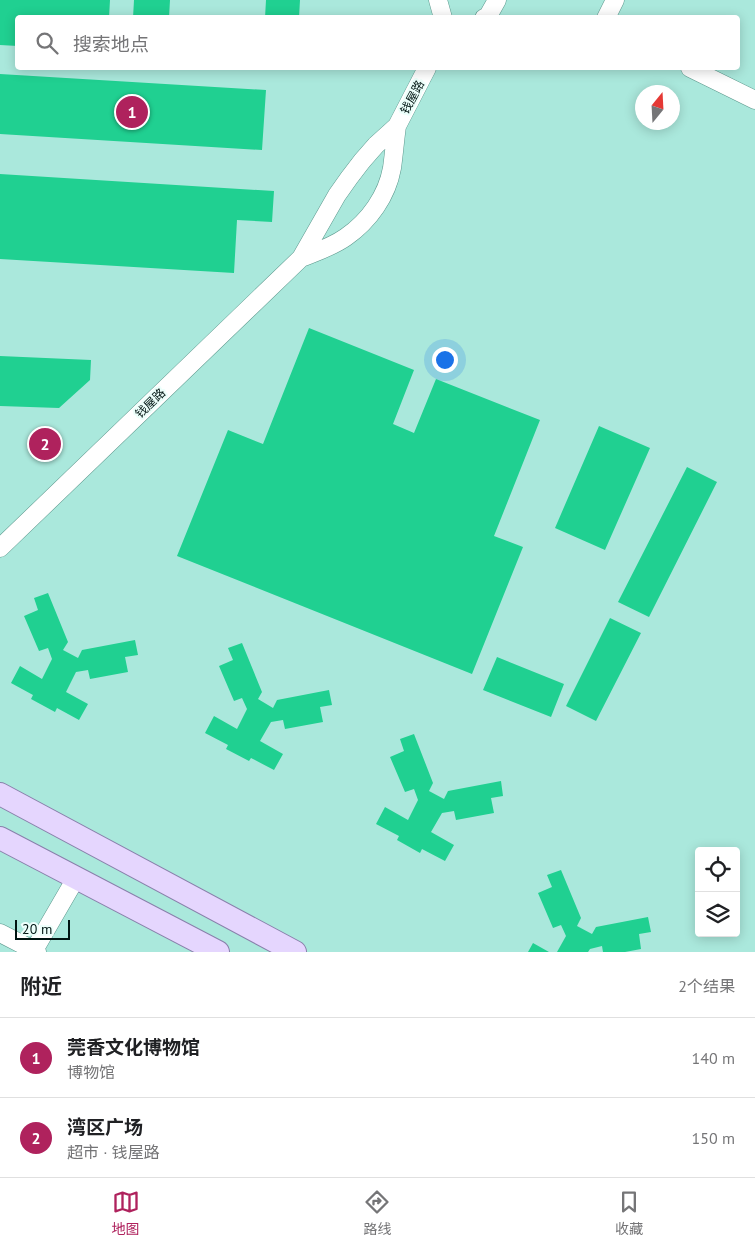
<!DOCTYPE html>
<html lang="zh">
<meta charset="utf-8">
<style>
body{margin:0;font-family:"PT Sans","Noto Sans SC",sans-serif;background:#f2f2f2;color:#202124}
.controls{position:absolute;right:15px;bottom:15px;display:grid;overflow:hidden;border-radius:5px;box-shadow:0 2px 12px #0003}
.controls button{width:45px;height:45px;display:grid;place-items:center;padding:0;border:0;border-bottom:1px solid #e0e0e0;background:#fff;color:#202124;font:25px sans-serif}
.compass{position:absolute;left:635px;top:85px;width:45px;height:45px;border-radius:50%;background:#fff;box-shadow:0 2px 12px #0003;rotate:18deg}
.scale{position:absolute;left:15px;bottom:12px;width:55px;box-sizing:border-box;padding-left:5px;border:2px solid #001512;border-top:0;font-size:14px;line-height:18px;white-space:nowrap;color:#001512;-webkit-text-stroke:4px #edfffb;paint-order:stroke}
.you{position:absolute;left:444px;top:359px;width:18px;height:18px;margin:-12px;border:4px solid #fff;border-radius:50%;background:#1a73e8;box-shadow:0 0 0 8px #1a73e833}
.badge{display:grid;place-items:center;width:32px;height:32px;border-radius:50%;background:#af225d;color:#fff;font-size:16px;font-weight:700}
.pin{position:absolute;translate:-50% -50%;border:2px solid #fff;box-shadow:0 1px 5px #0006}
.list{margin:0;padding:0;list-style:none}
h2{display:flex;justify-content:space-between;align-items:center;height:65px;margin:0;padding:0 20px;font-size:21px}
h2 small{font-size:16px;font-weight:400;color:#757577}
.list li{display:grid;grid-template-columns:32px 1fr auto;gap:15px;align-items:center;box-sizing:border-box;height:80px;padding:0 20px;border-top:1px solid #e0e0e0}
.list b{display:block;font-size:19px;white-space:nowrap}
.list p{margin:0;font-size:16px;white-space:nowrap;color:#757577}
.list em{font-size:16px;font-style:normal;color:#757577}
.icon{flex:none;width:28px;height:28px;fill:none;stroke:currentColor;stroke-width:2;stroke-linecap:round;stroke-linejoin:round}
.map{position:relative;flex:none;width:755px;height:952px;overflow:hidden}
.search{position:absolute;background:#fff;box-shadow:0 2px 12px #0003;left:15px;right:15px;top:15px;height:55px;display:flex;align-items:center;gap:12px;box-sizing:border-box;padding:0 18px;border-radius:5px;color:#757577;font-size:19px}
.sheet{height:225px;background:#fff}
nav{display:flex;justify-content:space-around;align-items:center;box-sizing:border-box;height:70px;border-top:1px solid #e0e0e0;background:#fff;font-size:14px;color:#757577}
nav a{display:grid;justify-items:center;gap:2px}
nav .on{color:#af225d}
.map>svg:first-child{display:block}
.building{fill:#20d091}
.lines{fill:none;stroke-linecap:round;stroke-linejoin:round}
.minor-casing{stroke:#5b978c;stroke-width:19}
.major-casing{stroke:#8980ab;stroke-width:24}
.minor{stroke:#fff;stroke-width:18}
.major{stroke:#e5d6fe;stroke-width:22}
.labels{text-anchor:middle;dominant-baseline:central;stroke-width:4.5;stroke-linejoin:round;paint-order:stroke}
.street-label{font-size:12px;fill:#001512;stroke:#edfffb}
</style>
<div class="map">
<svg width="755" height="952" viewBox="0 0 755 952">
<rect width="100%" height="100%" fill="#aae8dc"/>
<path class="building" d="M0 0H110L109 18H18V46L0 45Z
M134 0H170L169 18H133Z
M266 0H300L299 18H265Z
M0 74 266 90 262 150 0 134Z
M0 174 274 191 272 222 237 220 234 273 0 259Z
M309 328 414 370 393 424 414 433 436 379 540 420 494 536 523 547 472 674 177 556 228 430 263 444Z
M0 356 91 360 90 380 59 408 0 406Z
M599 426 650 448 605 550 555 528Z
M687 467 717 482 649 617 618 602Z
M48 593 68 642 63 650 78 658 82 650 135 640 138 655 125 657 128 672 90 679 88 670 76 672 66 692 88 704 79 720 57 708 55 712 31 699 33 695 11 683 20 666 42 679 52 659 48 648 39 651 24 616 38 610 34 598Z
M610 618 641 633 596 721 566 706Z
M242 643 262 692 258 699 273 708 277 700 329 690 332 705 320 707 323 722 285 729 283 720 271 722 260 741 283 754 274 770 251 758 249 761 226 749 228 745 205 733 214 716 237 729 247 709 242 698 234 701 219 666 233 660 228 648Z
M497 657 564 684 551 717 483 690Z
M414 734 433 783 429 791 444 799 448 791 501 781 503 796 491 798 494 813 456 820 454 811 442 813 431 832 454 845 445 861 422 849 420 853 397 840 399 836 376 824 385 807 408 820 418 800 414 789 405 792 390 757 404 751 400 739Z
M561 870 581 918 577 926 592 934 596 927 648 917 651 932 639 934 641 949 625 952H603L602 946 590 949 588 952H557L566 936 561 925 553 928 538 893 552 887 547 875Z
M533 943 549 952H528Z"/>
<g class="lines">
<g class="minor-casing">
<path id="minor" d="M438 0 443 18
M484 18 488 16 497 0
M606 18 615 0
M690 68 755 100
M301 258C316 252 332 247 346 237 369 221 387 196 392 168 394 154 395 140 397 126
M0 548 301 258 337 195 349 178 362 161 376 145 397 126 427 68
M0 933 37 952
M33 952 76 878"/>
</g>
<g class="major-casing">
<path id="major" d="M0 794 295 952
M0 838 218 952"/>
</g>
<use href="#minor" class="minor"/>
<use href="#major" class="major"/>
</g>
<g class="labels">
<g class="street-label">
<text transform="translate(412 97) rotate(-62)">钱屋路</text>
<text transform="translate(150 403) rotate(-44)">钱屋路</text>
</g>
</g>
</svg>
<div class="controls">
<button><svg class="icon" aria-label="locate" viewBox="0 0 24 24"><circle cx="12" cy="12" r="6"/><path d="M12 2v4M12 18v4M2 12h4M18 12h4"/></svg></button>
<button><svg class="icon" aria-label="layers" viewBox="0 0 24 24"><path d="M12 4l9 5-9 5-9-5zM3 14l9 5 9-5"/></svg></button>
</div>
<svg class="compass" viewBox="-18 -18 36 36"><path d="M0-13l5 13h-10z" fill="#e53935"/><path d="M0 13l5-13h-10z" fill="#757577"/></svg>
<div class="scale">20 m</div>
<div class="you"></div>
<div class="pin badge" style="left:132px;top:112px">1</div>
<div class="pin badge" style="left:45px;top:444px">2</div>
<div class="search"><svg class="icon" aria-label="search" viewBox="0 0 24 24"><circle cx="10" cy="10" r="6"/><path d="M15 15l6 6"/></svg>搜索地点</div>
</div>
<section class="sheet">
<h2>附近<small>2个结果</small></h2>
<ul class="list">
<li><span class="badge">1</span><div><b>莞香文化博物馆</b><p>博物馆</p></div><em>140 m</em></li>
<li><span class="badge">2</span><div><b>湾区广场</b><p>超市 · 钱屋路</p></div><em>150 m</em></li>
</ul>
</section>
<nav>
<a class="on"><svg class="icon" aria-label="map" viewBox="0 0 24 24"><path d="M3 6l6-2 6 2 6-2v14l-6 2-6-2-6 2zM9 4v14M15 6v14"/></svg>地图</a>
<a><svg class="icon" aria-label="directions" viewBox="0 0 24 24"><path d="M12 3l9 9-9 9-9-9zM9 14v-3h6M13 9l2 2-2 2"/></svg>路线</a>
<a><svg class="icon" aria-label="saved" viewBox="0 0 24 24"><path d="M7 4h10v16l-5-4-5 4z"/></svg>收藏</a>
</nav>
